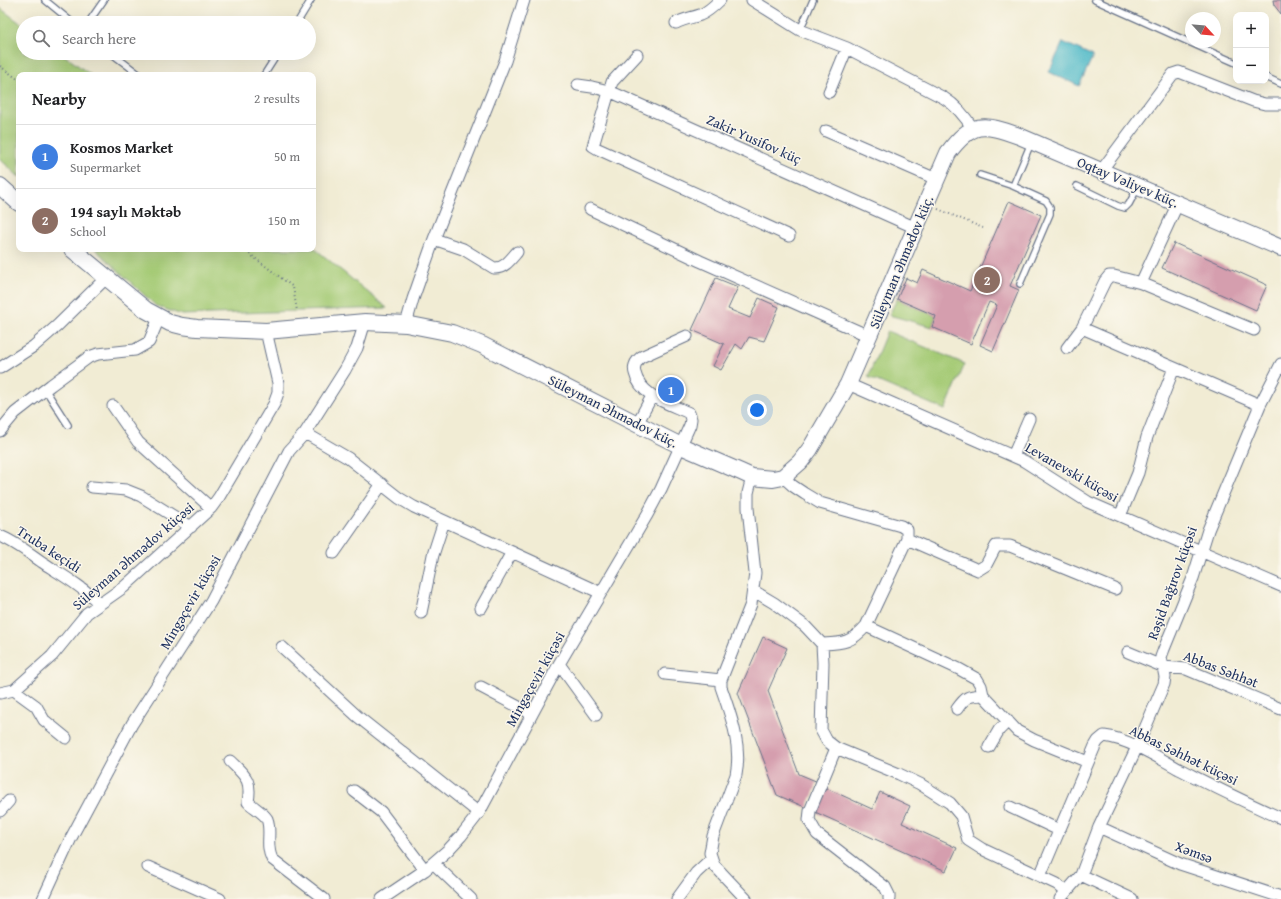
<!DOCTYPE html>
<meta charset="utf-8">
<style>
body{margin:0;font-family:"Gentium Book Plus",serif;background:#f6f6f6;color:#202124}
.controls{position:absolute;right:12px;top:12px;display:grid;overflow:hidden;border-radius:8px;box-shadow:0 4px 16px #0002}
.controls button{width:36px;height:36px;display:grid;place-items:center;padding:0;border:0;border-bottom:1px solid #e0e0e0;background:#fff;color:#202124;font:20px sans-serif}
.compass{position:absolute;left:1185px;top:12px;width:36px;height:36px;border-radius:50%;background:#fff;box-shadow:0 4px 16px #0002;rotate:116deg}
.you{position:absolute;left:757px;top:410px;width:14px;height:14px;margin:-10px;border:3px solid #fff;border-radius:50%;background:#1a73e8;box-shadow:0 0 0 6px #1a73e833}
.badge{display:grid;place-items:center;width:26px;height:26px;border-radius:50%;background:#2563eb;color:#fff;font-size:13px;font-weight:700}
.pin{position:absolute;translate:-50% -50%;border:2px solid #fff;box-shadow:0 1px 4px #0006}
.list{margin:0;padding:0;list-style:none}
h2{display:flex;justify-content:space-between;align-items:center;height:52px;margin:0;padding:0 16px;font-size:17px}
h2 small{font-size:13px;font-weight:400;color:#757577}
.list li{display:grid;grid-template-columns:26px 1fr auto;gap:12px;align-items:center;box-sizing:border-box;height:64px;padding:0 16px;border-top:1px solid #e0e0e0}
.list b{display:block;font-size:15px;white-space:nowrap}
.list p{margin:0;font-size:13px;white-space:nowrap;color:#757577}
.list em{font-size:13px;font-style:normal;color:#757577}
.icon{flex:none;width:22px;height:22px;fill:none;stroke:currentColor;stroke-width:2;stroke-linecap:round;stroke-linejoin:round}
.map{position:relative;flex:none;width:1281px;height:899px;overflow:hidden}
.search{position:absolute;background:#fff;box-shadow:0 4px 16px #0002;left:16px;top:16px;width:300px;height:44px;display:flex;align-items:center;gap:10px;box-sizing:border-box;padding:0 14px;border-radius:22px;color:#757577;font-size:15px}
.panel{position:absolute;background:#fff;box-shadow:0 4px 16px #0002;left:16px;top:72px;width:300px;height:180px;border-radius:8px}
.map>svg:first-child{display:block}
.green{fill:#a4ca74;stroke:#607c69}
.water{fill:#4ab7c6;stroke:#327392}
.building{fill:#d59eae}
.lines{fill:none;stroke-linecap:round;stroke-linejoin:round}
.lane-casing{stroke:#667187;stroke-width:8}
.street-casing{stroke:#667187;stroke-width:13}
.secondary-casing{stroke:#667187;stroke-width:18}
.path{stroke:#667187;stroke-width:2;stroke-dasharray:1 3;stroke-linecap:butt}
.lane{stroke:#fff;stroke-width:5.5}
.street{stroke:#fff;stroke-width:11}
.secondary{stroke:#fff;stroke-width:16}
.labels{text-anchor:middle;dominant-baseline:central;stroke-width:3;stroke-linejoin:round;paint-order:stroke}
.street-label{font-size:14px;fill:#1b2f5e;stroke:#fbf7ec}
</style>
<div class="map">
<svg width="1281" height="899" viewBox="0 0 1281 899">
<rect width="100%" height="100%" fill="#fbf7ec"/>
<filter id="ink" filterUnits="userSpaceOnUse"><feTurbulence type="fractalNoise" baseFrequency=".025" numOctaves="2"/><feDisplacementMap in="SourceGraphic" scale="8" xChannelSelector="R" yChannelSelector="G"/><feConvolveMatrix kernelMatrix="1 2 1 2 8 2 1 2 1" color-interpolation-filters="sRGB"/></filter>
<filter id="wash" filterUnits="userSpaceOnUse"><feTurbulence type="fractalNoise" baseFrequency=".012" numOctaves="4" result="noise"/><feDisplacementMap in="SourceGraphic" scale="16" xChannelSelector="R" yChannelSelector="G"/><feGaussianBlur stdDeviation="0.9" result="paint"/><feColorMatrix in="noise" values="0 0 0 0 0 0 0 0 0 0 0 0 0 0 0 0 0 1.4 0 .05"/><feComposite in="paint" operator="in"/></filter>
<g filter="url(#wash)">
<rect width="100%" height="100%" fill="#f1ecd4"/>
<path class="green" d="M0 8 23 25V53H61L91 75H19V177L0 159Z
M313 247 387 308 182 315 156 306 95 249H313Z
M897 299 936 316 932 327 889 315Z
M887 331 965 364 945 410 868 377Z"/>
<path class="water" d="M1063 42 1093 56 1079 86 1049 72Z"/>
<g id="blocks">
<path class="building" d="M1273 0H1281V14L1274 5Z
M1009 201 1041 215 1010 286 1019 290 993 351 980 345 997 305 989 302 971 344 932 327 936 316 897 299 906 278 917 283 923 270 970 291Z
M1174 243 1267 285 1256 310 1162 268Z
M716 278 738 287 728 309 750 318 759 298 779 307 764 341 749 337 742 349 736 344 721 370 713 366 724 344 692 330Z
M763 637 787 648 768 691 799 774 818 782 807 808 777 795 738 693Z
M826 788 872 809 880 792 910 806 902 823 957 848 946 871 815 812Z"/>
</g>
</g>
<g filter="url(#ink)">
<use href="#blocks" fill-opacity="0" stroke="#667187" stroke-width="1"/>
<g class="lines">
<g class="lane-casing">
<path id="lane" d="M45 0 73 23
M1095 0 1236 63
M88 23 104 0
M297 23 311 0
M800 30 813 0
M111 53 140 75
M264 75 278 53
M1266 77 1281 84
M980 175 1013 186 1046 201 1050 207V214L1020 284
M1013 186 1031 143
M1077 186 1118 206 1125 208 1129 204 1137 189
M45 389 68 425"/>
</g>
<g class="street-casing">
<path id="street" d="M752 0 800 30 847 48 944 98C957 106 965 116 973 129
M676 23C684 19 691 18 700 15 708 12 714 6 720 0
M637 55 612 82 593 146 598 149 789 236
M578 85 592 87 609 91 916 228
M829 92 847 48
M826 131 936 179
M1101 171 1173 74 1179 72 1253 101 1265 104H1281
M590 209 700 261 869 336
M434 239 463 249 494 268C504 269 511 259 517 252
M1141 283 1178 203
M406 324 413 299 434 239 505 61 524 0
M1082 328 1260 405
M1067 348 1082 328 1105 281 1109 276H1114L1141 283 1254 330
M0 368 34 346 57 326 106 278
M848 384 1024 461 1088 502 1281 586
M113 406 138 442 211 508
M637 424 652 396
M0 431 15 413 51 385 89 357 98 354 135 350 149 342 159 318
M305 433 348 458 399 498 414 507 601 593
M1013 456 1029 419
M92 487 126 490 141 496 191 527
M1120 516 1138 473 1147 437 1174 368
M0 536C15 542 29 553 42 562 62 575 83 587 100 604
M907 539 978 570 986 565 996 546H1010L1115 589
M334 553 382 484
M754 591 774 603 805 626 822 644C843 643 851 643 866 626L907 539V530L901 526 820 503 805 494 793 486 783 477
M481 608 512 552
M421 613 433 555 444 521
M866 626 959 669 977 679 981 686 983 695 1017 731 1034 740 1088 762
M822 644 823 663 821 730 827 741 836 748 899 774 920 784 950 803 961 816 968 840 982 849 1057 884 1066 892
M282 647 357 716 479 813
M1128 652 1164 667 1186 669 1281 709
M559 664 596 715
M665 674 721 680
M481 687 532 714
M14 690 36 706 44 720 66 738
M0 693 14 690 52 656 87 613 124 587 211 508 219 497 274 404 278 393V383L266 331
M957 709C966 696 968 696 983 695
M989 747 999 730 1008 721
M836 748 810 811 809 820 817 834 885 887 889 895V899
M230 761C245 776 252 779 248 802 253 807 264 813 267 819 272 831 265 845 272 859L324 899
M354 791 381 812 425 870
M1010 807 1059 830
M0 811 9 801
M1099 827 1180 864 1281 897
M433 863 471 899
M148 867 220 899
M1081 875 1132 899
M1040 876 1095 746 1098 741 1104 736C1129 739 1157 757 1179 769 1213 786 1246 803 1281 818
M43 899 71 838 132 724 211 601 289 451 305 433 345 370 357 348 365 322
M382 899 425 870 448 850 461 836 479 813 559 664 647 515 661 489 690 425 691 419 689 413C670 404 640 396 635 373 633 366 636 361 641 357L687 336
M677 899 696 873 711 859
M746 899 714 865 710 853 713 836 736 775C742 745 731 716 721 687V680L751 604 755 573 748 508V493L752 477
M1060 899 1081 875 1099 827 1137 747 1164 684 1165 677 1161 657 1164 649 1193 578 1208 530 1260 405 1281 364"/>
</g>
<g class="secondary-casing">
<path id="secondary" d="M0 186 19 203
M72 249 146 310 170 323 182 326 197 328 266 331 365 322 406 324 452 333 482 345 637 424 681 446 741 472 752 477 762 478 773 479 783 477 800 462 810 449 848 384 948 153C972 121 983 123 1019 136L1281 248"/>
</g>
<path class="path" d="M0 66 19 80
M938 209 983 228
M243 249 293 287 297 311"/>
<use href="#lane" class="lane"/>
<use href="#street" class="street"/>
<use href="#secondary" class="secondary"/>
</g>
</g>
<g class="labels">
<g class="street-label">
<text transform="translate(754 139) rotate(24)">Zakir Yusifov küç</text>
<text transform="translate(1128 182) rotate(23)">Oqtay Vəliyev küç.</text>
<text transform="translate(901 262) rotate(-67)">Süleyman Əhmədov küç.</text>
<text transform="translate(613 411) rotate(27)">Süleyman Əhmədov küç.</text>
<text transform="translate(1072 472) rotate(30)">Levanevski küçəsi</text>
<text transform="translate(49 549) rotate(33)">Truba keçidi</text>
<text transform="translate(133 556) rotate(-41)">Süleyman Əhmədov küçəsi</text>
<text transform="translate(1172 583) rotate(-70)">Rəşid Bağırov küçəsi</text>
<text transform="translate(190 602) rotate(-60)">Mingəçevir küçəsi</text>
<text transform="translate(1221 669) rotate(21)">Abbas Səhhət</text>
<text transform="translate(535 679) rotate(-61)">Mingəçevir küçəsi</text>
<text transform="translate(1184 755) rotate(26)">Abbas Səhhət küçəsi</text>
<text transform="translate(1194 852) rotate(20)">Xəmsə</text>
</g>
</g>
</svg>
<div class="controls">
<button>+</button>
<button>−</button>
</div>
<svg class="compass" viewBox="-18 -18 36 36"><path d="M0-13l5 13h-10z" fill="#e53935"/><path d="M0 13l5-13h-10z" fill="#757577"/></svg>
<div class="you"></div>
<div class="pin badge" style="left:671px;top:390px;background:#3f7fe0">1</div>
<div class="pin badge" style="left:987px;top:280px;background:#8d6e63">2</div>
<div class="search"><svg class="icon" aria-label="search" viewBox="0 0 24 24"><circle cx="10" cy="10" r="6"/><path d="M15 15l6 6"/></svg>Search here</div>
<section class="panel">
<h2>Nearby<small>2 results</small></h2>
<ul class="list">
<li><span class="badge" style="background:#3f7fe0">1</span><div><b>Kosmos Market</b><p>Supermarket</p></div><em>50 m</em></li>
<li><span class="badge" style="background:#8d6e63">2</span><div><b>194 saylı Məktəb</b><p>School</p></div><em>150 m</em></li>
</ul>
</section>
</div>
